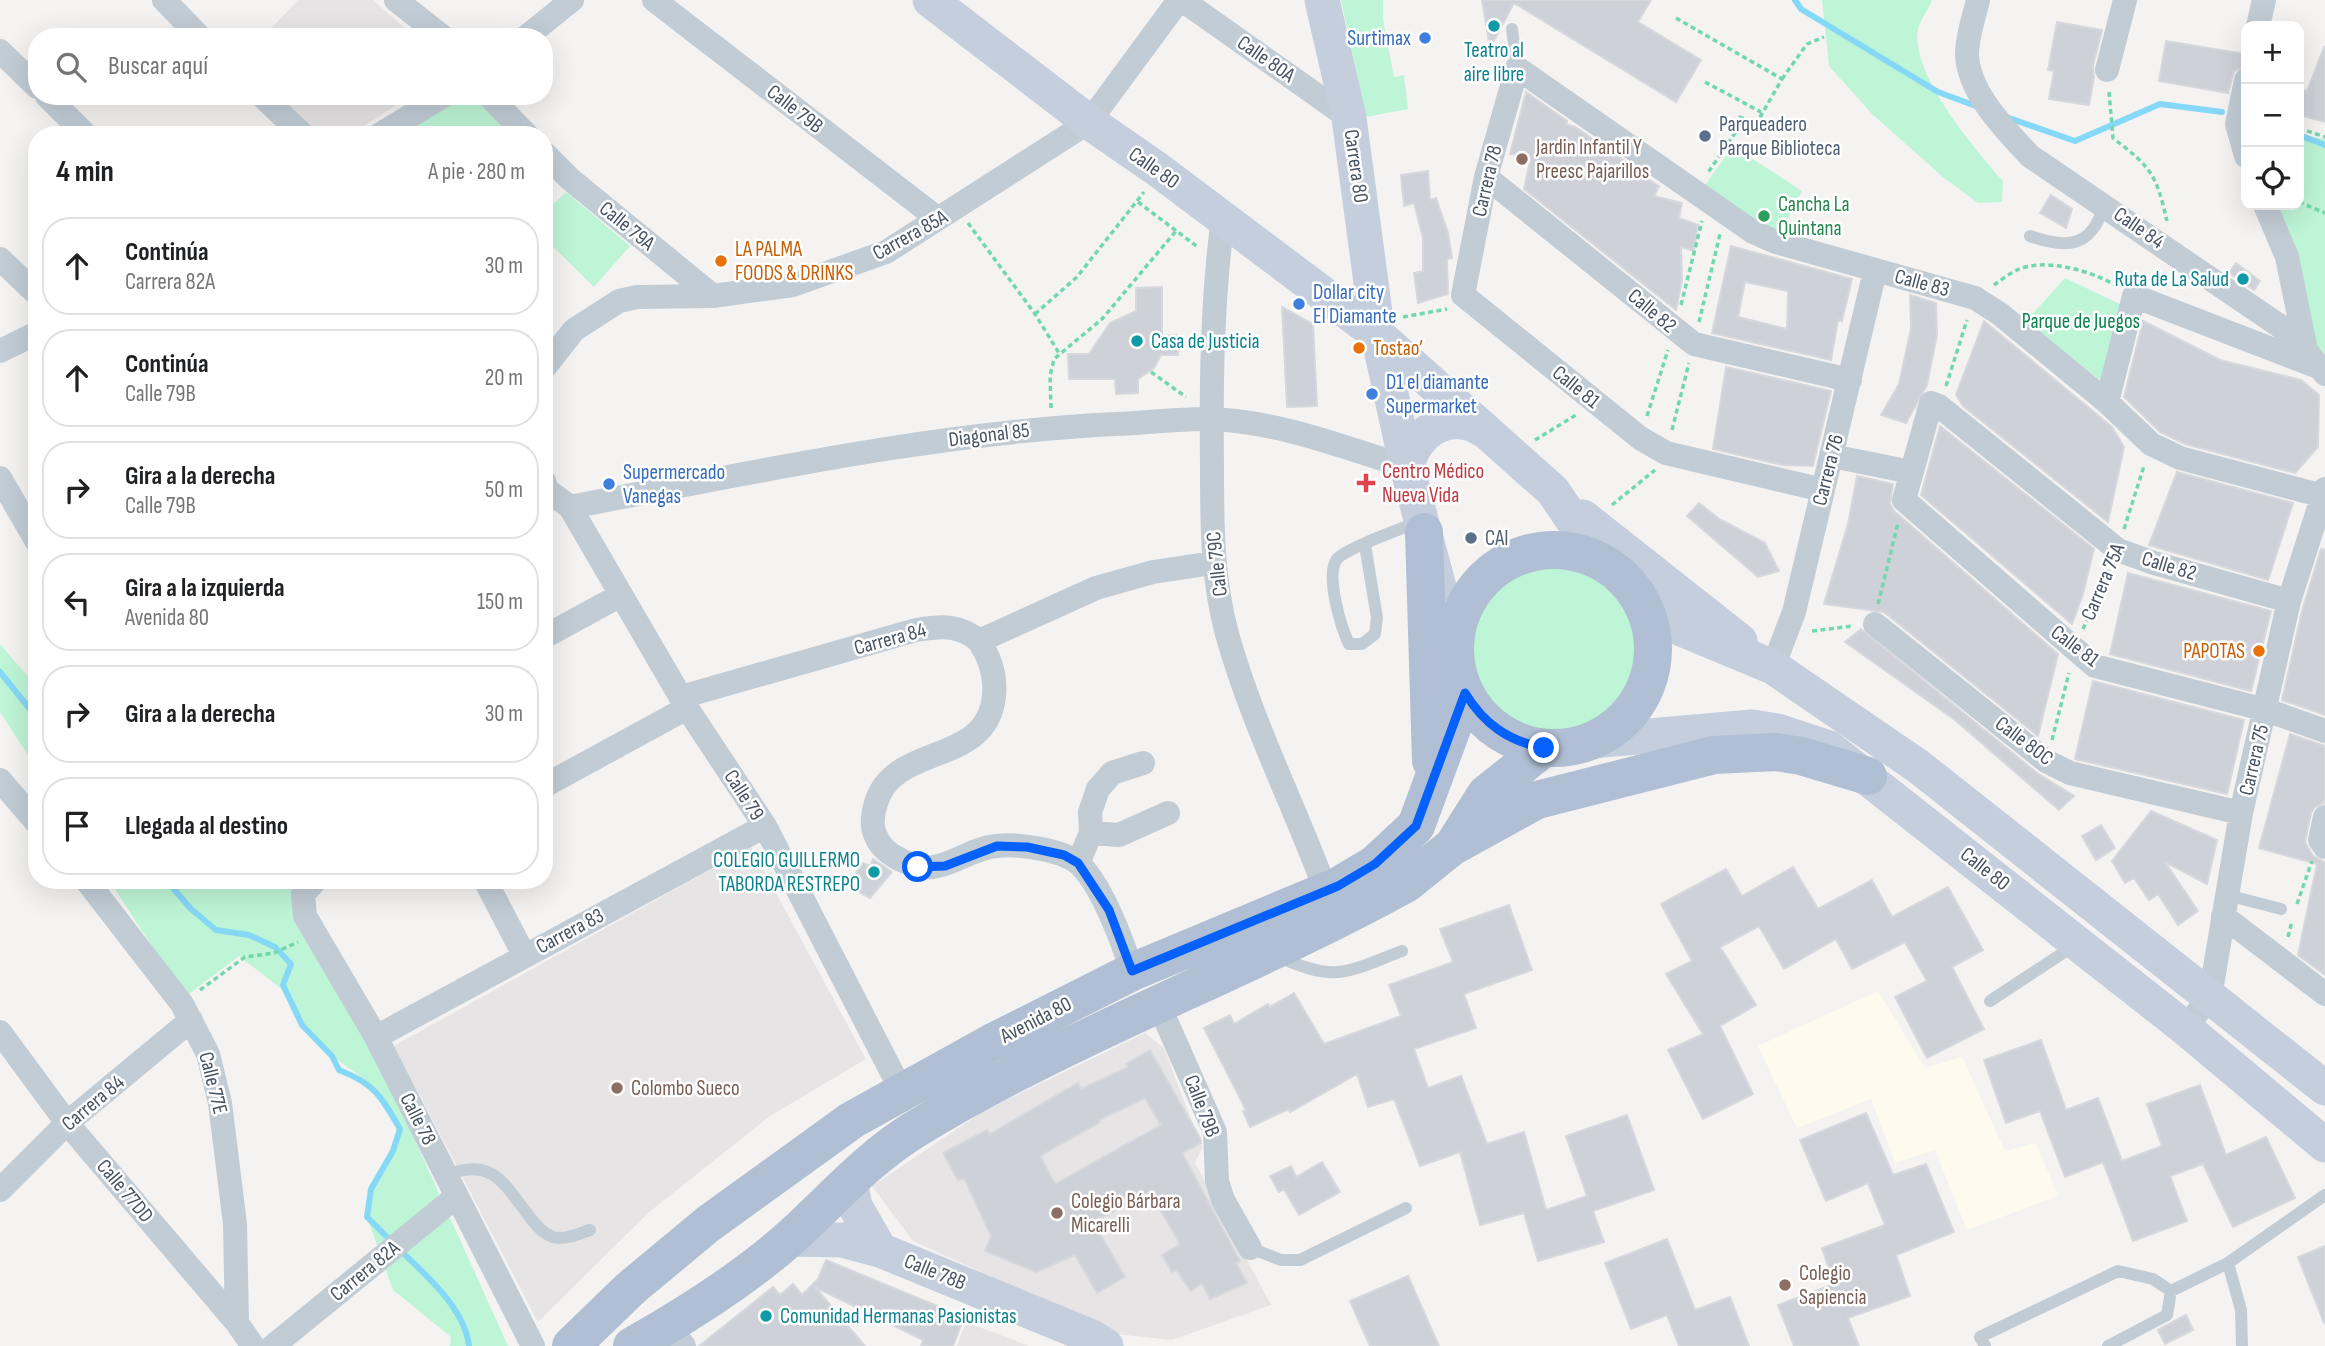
<!DOCTYPE html>
<html lang="es">
<meta charset="utf-8">
<style>
body{margin:0;font-family:"Sofia Sans Condensed",sans-serif;background:#f6f6f6;color:#202124}
.controls{position:absolute;right:21px;top:21px;display:grid;overflow:hidden;border-radius:14px;box-shadow:0 7px 28px #0002}
.controls button{width:63px;height:63px;display:grid;place-items:center;padding:0;border:0;border-bottom:2px solid #e0e0e0;background:#fff;color:#202124;font:35px sans-serif}
.stop{position:absolute;width:21px;height:21px;margin:-16px;border:5px solid #0660fc;border-radius:50%;background:#fff}
.stop.end{background:#0660fc;border-color:#fff;box-shadow:0 2px 7px #0008}
.list{margin:0;padding:0;list-style:none}
h2{display:flex;justify-content:space-between;align-items:center;height:91px;margin:0;padding:0 28px;font-size:30px}
h2 small{font-size:23px;font-weight:400;color:#757577}
.list li{display:grid;grid-template-columns:46px 1fr auto;gap:21px;align-items:center;box-sizing:border-box;height:98px;margin:0 14px 14px;padding:0 14px;border:2px solid #e0e0e0;border-radius:28px}
.list b{display:block;font-size:26px;white-space:nowrap}
.list p{margin:0;font-size:23px;white-space:nowrap;color:#757577}
.list em{font-size:23px;font-style:normal;color:#757577}
.icon{flex:none;width:38px;height:38px;fill:none;stroke:currentColor;stroke-width:2;stroke-linecap:round;stroke-linejoin:round}
.map{position:relative;flex:none;width:2325px;height:1346px;overflow:hidden}
.search{position:absolute;background:#fff;box-shadow:0 7px 28px #0002;left:28px;top:28px;width:525px;height:77px;display:flex;align-items:center;gap:18px;box-sizing:border-box;padding:0 24px;border-radius:28px;color:#757577;font-size:26px}
.panel{position:absolute;background:#fff;box-shadow:0 7px 28px #0002;left:28px;top:126px;width:525px;height:763px;border-radius:28px}
.map>svg:first-child{display:block}
.commercial{fill:#fefaed}
.education{fill:#e6e4e4}
.green{fill:#bef5d7}
.lines{fill:none;stroke-linecap:round;stroke-linejoin:round}
.stream{stroke:#86d8f7;stroke-width:6}
.building{fill:#ced1d8;stroke:#d6d8de;stroke-width:2;fill-rule:evenodd}
.path{stroke:#71d8ad;stroke-width:3.5;stroke-dasharray:5 3.5;stroke-linecap:butt}
.lane{stroke:#c2ccd5;stroke-width:12}
.street{stroke:#c2ccd5;stroke-width:24}
.secondary{stroke:#c4cedd;stroke-width:35}
.primary{stroke:#b0bfd4;stroke-width:38}
.route{stroke:#0660fc;stroke-width:9}
.culture-dot{fill:#0f9aa8;stroke:#fff;stroke-width:2.5}
.shop-dot{fill:#3f7fe0;stroke:#fff;stroke-width:2.5}
.service-dot{fill:#5c6f8a;stroke:#fff;stroke-width:2.5}
.education-dot{fill:#8d6e63;stroke:#fff;stroke-width:2.5}
.leisure-dot{fill:#2e9e5b;stroke:#fff;stroke-width:2.5}
.food-dot{fill:#e8710a;stroke:#fff;stroke-width:2.5}
.health-dot{fill:#e0444e;stroke:#fff;stroke-width:2.5}
.labels{text-anchor:middle;dominant-baseline:central;stroke-width:5;stroke-linejoin:round;paint-order:stroke}
.shop-label{font-size:21px;fill:#366cbe;stroke:#fff;text-anchor:start}
.culture-label{font-size:21px;fill:#0d838f;stroke:#fff;text-anchor:end}
.street-label{font-size:21px;fill:#475463;stroke:#fff}
.service-label{font-size:21px;fill:#4e5e75;stroke:#fff;text-anchor:start}
.education-label{font-size:21px;fill:#785e54;stroke:#fff;text-anchor:start}
.leisure-label{font-size:21px;fill:#27864d;stroke:#fff;text-anchor:start}
.food-label{font-size:21px;fill:#c56008;stroke:#fff;text-anchor:start}
.park-label{font-size:21px;fill:#0c8350;stroke:#fff}
.health-label{font-size:21px;fill:#be3a42;stroke:#fff;text-anchor:start}
</style>
<div class="map">
<svg width="2325" height="1346" viewBox="0 0 2325 1346">
<rect width="100%" height="100%" fill="#f5f3f2"/>
<path class="commercial" d="M1878 991 1925 1068 1962 1057 2005 1151 2036 1143 2058 1196 1967 1230 1935 1150 1895 1163 1871 1099 1797 1128 1758 1046Z"/>
<path class="education" d="M298 0H373L415 37H263Z
M273 96H411L349 135H315Z
M751 847 866 1059 770 1116 648 1213 538 1322 394 1046Z
M1145 1033 1164 1048 1202 1148 1195 1163 1271 1305 1172 1340 1116 1334 913 1241 872 1186 984 1111Z
M966 1322 1029 1346H957Z"/>
<path class="green" d="M1341 0H1383V19L1394 77 1404 75 1408 109 1366 117Z
M1822 0H1932C1929 9 1920 20 1918 29 1910 74 1975 149 2003 181L2002 202 1978 203 1944 178 1872 114 1829 66Z
M443 96H489L527 135H379Z
M2299 135 2325 139V356L2314 342 2277 205H2299Z
M1733 146 1802 191 1776 242 1705 185Z
M566 192 630 246 594 287 544 238V213Z
M2065 278 2126 307 2100 380 2026 321Z
M1468 648a86 86 0 1 1 172 0a86 86 0 1 1-172 0Z
M0 644 37 687V769L0 712Z
M109 880H330L304 895 508 1346H450L451 1337 393 1290 367 1217 371 1189 393 1151 400 1129 385 1102 365 1080 332 1056 302 1025 292 997 239 956 185 997Z"/>
<g class="lines">
<path class="stream" d="M1795 0 1801 9 1938 92 1976 106
M2006 117 2075 141 2160 104 2222 112
M2299 135 2325 145
M0 672 37 718
M166 880 191 909 216 930 249 935 275 947 291 964 283 985 302 1025 332 1056 339 1070C375 1084 381 1096 400 1129L393 1151 371 1189 367 1217 393 1243
M401 1251C427 1276 465 1309 469 1346"/>
</g>
<path class="building" d="M1482 0H1651L1638 22 1701 60 1676 102 1514 3 1490 48Z
M2057 22 2102 30 2093 66 2094 77 2089 105 2049 99 2054 71 2048 70Z
M2166 41 2246 54V66L2234 71 2228 93 2159 81Z
M2324 47H2325V122L2299 115V89L2307 91Z
M1526 92 1567 121 1566 124 1575 127 1626 162 1625 165 1659 186 1654 196 1682 203 1679 218 1698 225 1694 251 1681 247 1682 281 1676 310 1524 189 1531 157 1510 154Z
M1428 171 1430 200 1436 198 1448 233 1452 258 1447 259 1448 294 1418 303 1414 273 1423 271V238L1414 203 1404 206 1401 175Z
M2051 195 2072 209 2066 228 2040 213Z
M1731 246 1852 279 1842 321 1838 320 1831 360 1712 333ZM1745 282 1788 291 1787 329 1738 317Z
M2236 263 2260 281 2254 290 2229 273Z
M1162 287V336L1177 335 1178 355H1161L1154 368 1138 379V393L1116 394 1115 379H1069L1068 354H1089L1110 323 1136 311V288Z
M1910 295 1936 303 1937 335 1927 385 1906 423 1881 415 1899 384 1911 329Z
M1282 307 1313 324 1317 406 1287 407Z
M1984 321 2112 427 2124 447 2108 522 1963 406 1956 395Z
M2143 321 2220 360 2301 380 2319 395 2318 447 2295 473 2185 444 2160 432 2124 397Z
M1726 367 1831 391 1813 466 1782 465 1713 449Z
M1940 426 2094 549 2083 594 2072 624 1921 495Z
M2177 472 2293 503 2268 580 2149 545Z
M1857 476 1893 484 1890 504 1894 511 2058 654 2038 736 1884 612 1824 604 1848 524Z
M1699 503 1719 519 1765 543 1779 571 1758 577 1687 516Z
M2321 549 2325 550V715L2282 700 2302 611Z
M2128 573 2271 611 2251 691 2110 654Z
M1861 629 2037 773 2074 796 2059 810 1955 720 1845 642Z
M2093 681 2244 720 2227 794 2075 759Z
M2290 734 2325 746V797L2324 803 2315 807 2311 813 2305 842 2313 856 2325 862V975L2298 955 2317 864 2259 848Z
M2151 811 2217 840 2207 884 2165 862 2198 911 2178 925 2158 894 2149 900 2134 878 2125 883 2112 861Z
M2101 825 2115 848 2096 860 2082 836Z
M873 859 892 872 870 898 853 889 860 882 853 877 863 863 870 866Z
M1793 867 1818 909 1872 880 1892 917 1948 887 1983 950 1952 967 1984 1029 1927 1058 1895 997 1927 981 1905 942 1852 969 1836 939 1784 969 1759 926 1720 947 1756 1005 1720 1026 1753 1094 1703 1119 1668 1050 1703 1034 1666 974 1692 961 1661 904 1726 869 1742 896Z
M1509 905 1532 970 1464 994 1476 1028 1414 1049 1428 1088 1461 1076 1487 1144 1524 1132 1546 1210 1587 1196 1566 1136 1627 1115 1654 1190 1593 1211 1604 1242 1538 1261 1524 1213 1480 1225 1460 1152 1420 1166 1394 1099 1368 1107 1357 1074 1290 1112 1289 1109 1250 1127 1243 1111 1246 1110 1204 1028 1230 1015 1234 1024 1268 1004 1270 1007 1294 993 1324 1044 1401 1016 1389 985 1453 962 1440 929Z
M2041 1040 2066 1110 2098 1098 2122 1161 2162 1146 2147 1104 2200 1085 2226 1155 2266 1137 2295 1198 2233 1227 2203 1164 2170 1176 2187 1221 2133 1241 2103 1162 2065 1177 2040 1111 2006 1123 1984 1060Z
M1150 1050 1200 1138 1201 1143 1182 1153 1240 1261 1236 1263 1247 1283 1210 1299 1202 1283 1191 1291 1176 1270 1172 1272 1162 1255 1180 1244 1150 1192 1093 1222 1125 1277 1097 1293 1075 1255 1036 1272 985 1251 991 1236 964 1178 958 1180 943 1153 987 1130 990 1134 1078 1083 1081 1089 1128 1067 1126 1064ZM1145 1098 1161 1125 1055 1184 1040 1156 1100 1122 1099 1120Z
M1866 1113 1893 1175 1926 1164 1954 1232 1896 1255 1910 1296 1848 1318 1859 1346H1794L1778 1305 1834 1284 1822 1248 1885 1225 1868 1183 1826 1201 1800 1140Z
M1322 1162 1340 1192 1299 1215 1284 1189 1279 1192 1270 1176 1291 1166 1296 1177Z
M1667 1239 1695 1310 1730 1297 1749 1346H1679L1667 1315 1631 1329 1605 1263Z
M2325 1246V1323H2324L2298 1257Z
M826 1260 964 1317 953 1346H921L923 1340 815 1287 865 1346H699L773 1287 780 1295 793 1284 802 1295 818 1279Z
M1408 1276 1439 1346H1370L1350 1301Z
M2186 1315 2193 1330 2165 1344 2158 1330Z"/>
<g class="lines">
<path class="path" d="M1676 18 1782 79 1755 126 1744 120 1707 174
M1782 79 1807 44 1824 37
M1705 82 1761 112
M2109 92 2113 138C2152 168 2156 174 2167 221
M1735 125 1740 117 1745 119
M2299 128 2325 137
M1138 202 1199 248
M2299 202 2325 213
M968 223 1035 314 1059 353
M1994 285C2001 280 2009 274 2017 270 2046 257 2091 271 2117 286
M1681 305 1702 221
M1035 314 1077 277 1144 192
M1403 317 1447 309
M1699 322 1720 234
M1151 372 1186 397
M1946 386 1967 320
M1051 408 1050 376 1054 359 1102 319 1176 231
M1647 416 1668 350
M1672 430 1689 363
M1535 440 1576 415
M1612 505 1655 470
M2124 529 2144 466
M1878 604 1898 523
M2083 629 2110 569
M1812 631 1853 626
M2052 740 2069 673
M2297 904 2312 861
M2288 937 2292 921
M200 990 245 957 274 953 298 942"/>
<path class="lane" d="M1512 29 1517 68
M2030 236C2066 249 2092 248 2104 205
M1365 545 1377 618 1375 634 1362 644H1349C1341 627 1325 575 1337 559 1346 548 1404 528 1421 521
M2227 895 2281 909
M1277 956C1336 983 1345 973 1402 951
M1990 1001 2075 945
M447 1175C494 1156 505 1186 532 1220 538 1227 544 1234 553 1237 565 1240 578 1234 590 1230
M1250 1248 1281 1260H1300L1406 1208
M2228 1263 2241 1310 2242 1346
M1985 1346 1980 1337 2118 1271 2153 1279 2171 1291 2228 1263 2325 1195
M2108 1346 2167 1315 2171 1291"/>
<path class="street" d="M164 0 200 37
M396 0 443 37
M654 0 937 218
M1182 0 1349 118
M1978 0C1974 17 1967 37 1967 54 1968 93 2006 130 2030 156L2293 335 2325 374
M2258 26 2264 0
M526 37 572 0
M0 51 37 87
M2107 70 2125 0
M2246 80 2237 124 2246 156
M47 96 86 135
M262 96 303 135
M489 96 527 135
M379 135 443 96
M544 153 570 179 713 296
M1486 177 1694 344 1850 380
M2265 205 2287 257 2306 350
M1223 218C1212 300 1211 384 1212 467 1212 523 1212 579 1227 634 1252 723 1294 805 1326 891
M0 259 37 294
M0 351 37 333
M544 368 574 330 619 301 637 297 713 296 793 285 886 252 1089 122 1179 0
M2107 402 2134 296 2321 368
M1832 456 1911 472
M0 478 37 542
M544 481 547 490 570 507 687 708 765 826 902 1092
M1823 490 1666 453 1640 438 1463 295 1486 177 1517 68 1753 232 1776 242 1975 298 2000 314 2107 402 2151 444 2180 458 2323 496
M570 507C751 473 932 433 1116 424 1148 423 1180 418 1212 419 1280 422 1343 447 1407 467
M2289 601 2154 563 2118 550 1939 406 1931 403 1904 500 2075 649 2095 666 2266 710 2325 731
M1875 624 2046 761 2070 773 2241 813
M544 637 621 595
M979 641C991 659 996 676 994 696 987 767 894 742 876 803 873 813 871 825 875 834 879 846 890 855 901 860 941 881 960 850 996 846 1017 843 1062 850 1078 863 1101 883 1123 942 1132 972
M1773 667 1794 612 1875 271
M681 697 916 630C941 626 959 624 979 641L1096 588 1153 572 1213 563
M0 780 37 823
M544 786 687 708
M2325 817 2320 840 2325 847
M1091 833 1119 835 1168 813
M1078 863 1091 833 1090 812 1098 789 1112 773 1143 763
M86 880 182 1004 208 1054 220 1103 235 1224 237 1323
M316 880 303 894 305 916 376 1037 533 1346
M485 880 524 955
M2223 916 2325 994
M1158 1003 1215 1132 1217 1181 1223 1200 1250 1248
M2185 1028 2210 997 2241 813 2289 601 2325 489
M0 1032 67 1123 237 1323 253 1346
M376 1037 765 826
M0 1190 67 1123 191 1020
M668 1325 684 1346
M273 1346 457 1196"/>
<path class="secondary" d="M930 0 1089 122 1157 169 1378 335 1553 491 1601 562
M1322 0 1349 118 1378 335 1407 467 1455 647
M1407 467C1415 430 1452 407 1486 432
M1583 517 1740 641
M1648 615 1773 667 1919 767 2325 1088
M1592 741 1752 727 1777 731 1829 748 2185 1028 2325 1145
M850 1182 855 1206 880 1250
M788 1239 842 1240 880 1250 1092 1337 1106 1346"/>
<path class="primary" d="M1424 532 1431 761
M1455 649a99 99 0 1 1 198 0a99 99 0 1 1-198 0Z
M1455 845 1537 800 1714 755 1776 752 1801 756 1868 776
M571 1346 631 1288 708 1224 852 1120 991 1043 1132 972 1338 886 1375 864 1416 826 1465 693
M632 1346C687 1315 743 1280 790 1238 831 1201 867 1159 914 1130 1071 1034 1246 972 1407 883L1453 846 1486 794 1544 748"/>
</g>
<g class="lines">
<path class="route" d="M918 867 945 866 997 846 1027 847 1064 855 1078 863 1109 910 1132 971 1338 886 1375 864 1416 826 1465 693C1484 724 1508 741 1544 748"/>
</g>
<g class="culture-dot">
<circle cx="1494" cy="26" r="7"/>
<circle cx="2243" cy="279" r="7"/>
<circle cx="1137" cy="341" r="7"/>
<circle cx="874" cy="872" r="7"/>
<circle cx="766" cy="1316" r="7"/>
</g>
<g class="shop-dot">
<circle cx="1425" cy="38" r="7"/>
<circle cx="1299" cy="304" r="7"/>
<circle cx="1372" cy="394" r="7"/>
<circle cx="609" cy="484" r="7"/>
</g>
<g class="service-dot">
<circle cx="1705" cy="136" r="7"/>
<circle cx="1471" cy="538" r="7"/>
</g>
<g class="education-dot">
<circle cx="1522" cy="159" r="7"/>
<circle cx="617" cy="1088" r="7"/>
<circle cx="1057" cy="1213" r="7"/>
<circle cx="1785" cy="1285" r="7"/>
</g>
<circle class="leisure-dot" cx="1764" cy="216" r="7"/>
<g class="food-dot">
<circle cx="721" cy="261" r="7"/>
<circle cx="1359" cy="348" r="7"/>
<circle cx="2259" cy="651" r="7"/>
</g>
<path class="health-dot" d="M1362.5 472.5h7v7h7v7h-7v7h-7v-7h-7v-7h7z"/>
<g class="labels">
<g class="shop-label">
<text x="1411" y="38" text-anchor="end">Surtimax</text>
<text x="1313" y="292">Dollar city<tspan x="1313" dy="24">El Diamante</tspan></text>
<text x="1386" y="382">D1 el diamante<tspan x="1386" dy="24">Supermarket</tspan></text>
<text x="623" y="472">Supermercado<tspan x="623" dy="24">Vanegas</tspan></text>
</g>
<g class="culture-label">
<text x="1494" y="50" text-anchor="middle">Teatro al<tspan x="1494" dy="24">aire libre</tspan></text>
<text x="2229" y="279">Ruta de La Salud</text>
<text x="1151" y="341" text-anchor="start">Casa de Justicia</text>
<text x="860" y="860">COLEGIO GUILLERMO<tspan x="860" dy="24">TABORDA RESTREPO</tspan></text>
<text x="780" y="1316" text-anchor="start">Comunidad Hermanas Pasionistas</text>
</g>
<g class="street-label">
<text transform="translate(1266 59) rotate(35)">Calle 80A</text>
<text transform="translate(795 109) rotate(38)">Calle 79B</text>
<text transform="translate(1356 166) rotate(82)">Carrera 80</text>
<text transform="translate(1154 168) rotate(35)">Calle 80</text>
<text transform="translate(1487 181) rotate(-77)">Carrera 78</text>
<text transform="translate(627 226) rotate(39)">Calle 79A</text>
<text transform="translate(2139 228) rotate(35)">Calle 84</text>
<text transform="translate(910 235) rotate(-29)">Carrera 85A</text>
<text transform="translate(1922 283) rotate(15)">Calle 83</text>
<text transform="translate(1652 311) rotate(40)">Calle 82</text>
<text transform="translate(1576 387) rotate(39)">Calle 81</text>
<text transform="translate(989 435) rotate(-7)">Diagonal 85</text>
<text transform="translate(1828 470) rotate(-76)">Carrera 76</text>
<text transform="translate(1217 564) rotate(-96)">Calle 79C</text>
<text transform="translate(2169 566) rotate(17)">Calle 82</text>
<text transform="translate(2103 582) rotate(-67)">Carrera 75A</text>
<text transform="translate(890 639) rotate(-15)">Carrera 84</text>
<text transform="translate(2075 646) rotate(37)">Calle 81</text>
<text transform="translate(2024 741) rotate(37)">Calle 80C</text>
<text transform="translate(2254 760) rotate(-77)">Carrera 75</text>
<text transform="translate(744 795) rotate(57)">Calle 79</text>
<text transform="translate(1985 869) rotate(38)">Calle 80</text>
<text transform="translate(570 931) rotate(-28)">Carrera 83</text>
<text transform="translate(1036 1020) rotate(-27)">Avenida 80</text>
<text transform="translate(213 1083) rotate(76)">Calle 77E</text>
<text transform="translate(93 1103) rotate(-40)">Carrera 84</text>
<text transform="translate(1202 1106) rotate(69)">Calle 79B</text>
<text transform="translate(418 1119) rotate(63)">Calle 78</text>
<text transform="translate(125 1191) rotate(50)">Calle 77DD</text>
<text transform="translate(365 1271) rotate(-39)">Carrera 82A</text>
<text transform="translate(935 1272) rotate(22)">Calle 78B</text>
</g>
<g class="service-label">
<text x="1719" y="124">Parqueadero<tspan x="1719" dy="24">Parque Biblioteca</tspan></text>
<text x="1485" y="538">CAI</text>
</g>
<g class="education-label">
<text x="1536" y="147">Jardin Infantil Y<tspan x="1536" dy="24">Preesc Pajarillos</tspan></text>
<text x="631" y="1088">Colombo Sueco</text>
<text x="1071" y="1201">Colegio Bárbara<tspan x="1071" dy="24">Micarelli</tspan></text>
<text x="1799" y="1273">Colegio<tspan x="1799" dy="24">Sapiencia</tspan></text>
</g>
<g class="leisure-label">
<text x="1778" y="204">Cancha La<tspan x="1778" dy="24">Quintana</tspan></text>
</g>
<g class="food-label">
<text x="735" y="249">LA PALMA<tspan x="735" dy="24">FOODS &amp; DRINKS</tspan></text>
<text x="1373" y="348">Tostao’</text>
<text x="2245" y="651" text-anchor="end">PAPOTAS</text>
</g>
<g class="park-label">
<text x="2081" y="321">Parque de Juegos</text>
</g>
<g class="health-label">
<text x="1382" y="471">Centro Médico<tspan x="1382" dy="24">Nueva Vida</tspan></text>
</g>
</g>
</svg>
<div class="controls">
<button>+</button>
<button>−</button>
<button><svg class="icon" aria-label="locate" viewBox="0 0 24 24"><circle cx="12" cy="12" r="6"/><path d="M12 2v4M12 18v4M2 12h4M18 12h4"/></svg></button>
</div>
<div class="stop" style="left:918px;top:867px"></div>
<div class="stop end" style="left:1544px;top:748px"></div>
<div class="search"><svg class="icon" aria-label="search" viewBox="0 0 24 24"><circle cx="10" cy="10" r="6"/><path d="M15 15l6 6"/></svg>Buscar aquí</div>
<section class="panel">
<h2>4 min<small>A pie · 280 m</small></h2>
<ul class="list">
<li><svg class="icon" aria-label="ahead" viewBox="0 0 24 24"><path d="M12 20V5M6 11l6-6 6 6"/></svg><div><b>Continúa</b><p>Carrera 82A</p></div><em>30 m</em></li>
<li><svg class="icon" aria-label="ahead" viewBox="0 0 24 24"><path d="M12 20V5M6 11l6-6 6 6"/></svg><div><b>Continúa</b><p>Calle 79B</p></div><em>20 m</em></li>
<li><svg class="icon" aria-label="right" viewBox="0 0 24 24"><path d="M7 20v-9h11M14 6l5 5-5 5"/></svg><div><b>Gira a la derecha</b><p>Calle 79B</p></div><em>50 m</em></li>
<li><svg class="icon" aria-label="left" viewBox="0 0 24 24"><path d="M17 20v-9H6M10 6l-5 5 5 5"/></svg><div><b>Gira a la izquierda</b><p>Avenida 80</p></div><em>150 m</em></li>
<li><svg class="icon" aria-label="right" viewBox="0 0 24 24"><path d="M7 20v-9h11M14 6l5 5-5 5"/></svg><div><b>Gira a la derecha</b></div><em>30 m</em></li>
<li><svg class="icon" aria-label="arrive" viewBox="0 0 24 24"><path d="M6 21V4h12l-3 4 3 4H6"/></svg><div><b>Llegada al destino</b></div></li>
</ul>
</section>
</div>
